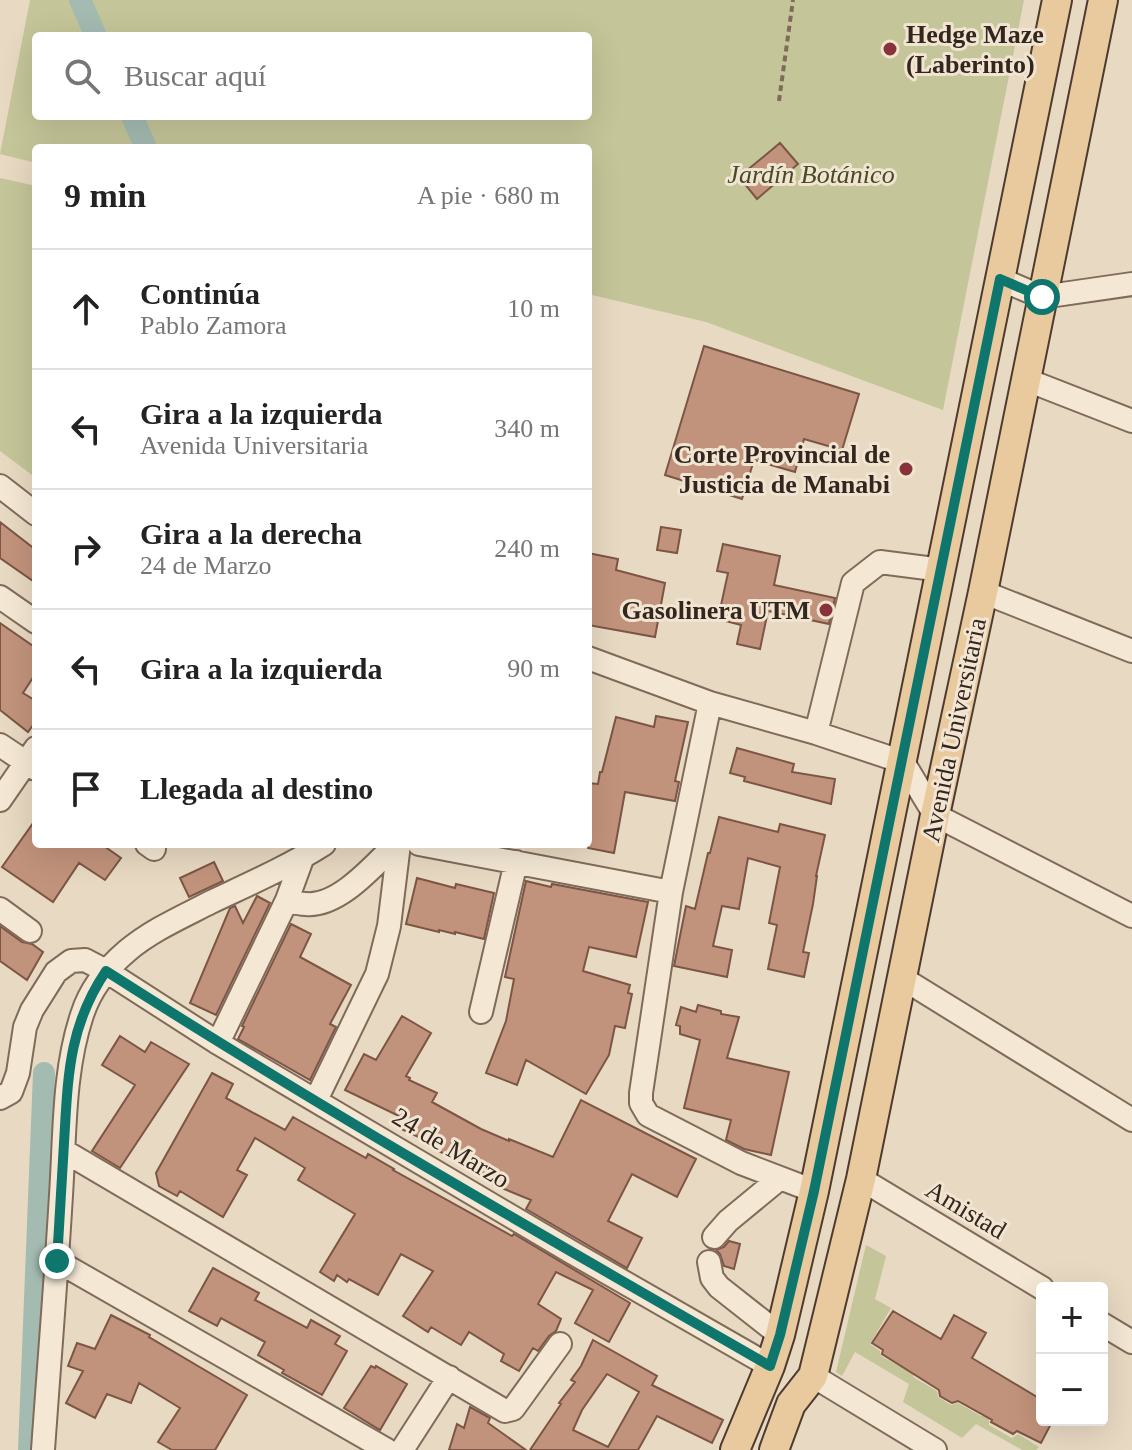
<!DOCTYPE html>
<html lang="es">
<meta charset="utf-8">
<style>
body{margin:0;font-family:Georgia,serif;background:#f2f2f2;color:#222}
.controls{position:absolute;right:24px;bottom:24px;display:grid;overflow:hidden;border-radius:8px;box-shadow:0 8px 32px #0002}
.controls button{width:72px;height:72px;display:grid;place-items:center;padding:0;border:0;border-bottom:2px solid #e0e0e0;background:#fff;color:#222;font:40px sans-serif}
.stop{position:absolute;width:24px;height:24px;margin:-18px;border:6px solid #0f766e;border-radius:50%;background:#fff}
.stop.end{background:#0f766e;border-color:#fff;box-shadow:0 2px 8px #0008}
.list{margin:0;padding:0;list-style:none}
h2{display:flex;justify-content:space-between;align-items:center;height:104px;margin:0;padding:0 32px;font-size:34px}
h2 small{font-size:26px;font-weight:400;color:#767676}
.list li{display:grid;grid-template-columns:52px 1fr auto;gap:24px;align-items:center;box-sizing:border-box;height:120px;padding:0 32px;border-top:2px solid #e0e0e0}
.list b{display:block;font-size:30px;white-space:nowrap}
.list p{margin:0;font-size:26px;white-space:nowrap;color:#767676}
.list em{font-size:26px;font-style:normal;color:#767676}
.icon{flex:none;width:44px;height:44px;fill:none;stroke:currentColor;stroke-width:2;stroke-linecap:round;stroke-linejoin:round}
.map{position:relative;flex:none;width:1132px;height:1450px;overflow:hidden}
.search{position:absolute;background:#fff;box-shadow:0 8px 32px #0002;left:32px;top:32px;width:560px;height:88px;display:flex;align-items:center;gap:20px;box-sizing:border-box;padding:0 28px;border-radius:8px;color:#767676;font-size:30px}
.panel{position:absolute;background:#fff;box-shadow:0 8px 32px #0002;left:32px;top:144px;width:560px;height:704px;border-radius:8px}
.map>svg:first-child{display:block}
.green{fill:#c4c598;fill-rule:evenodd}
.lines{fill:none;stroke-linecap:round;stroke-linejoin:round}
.canal{stroke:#a4bbb2;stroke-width:22}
.building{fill:#c2937c;stroke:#7c5544;stroke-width:2;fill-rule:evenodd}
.minor-casing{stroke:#806b5b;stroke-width:26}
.major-casing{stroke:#4e3b2f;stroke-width:32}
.path{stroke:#806b5b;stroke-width:4;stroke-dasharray:6 4;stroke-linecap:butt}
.minor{stroke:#f4e8d4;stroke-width:22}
.major{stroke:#e8ca9e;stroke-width:28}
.route{stroke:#0f766e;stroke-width:10}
.poi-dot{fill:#88323b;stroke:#f1e4d1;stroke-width:3}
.labels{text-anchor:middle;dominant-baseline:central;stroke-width:6;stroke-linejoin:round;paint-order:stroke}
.poi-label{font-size:26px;font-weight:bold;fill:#32261e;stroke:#f1e4d1;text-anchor:end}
.park-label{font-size:26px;font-style:italic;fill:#464c27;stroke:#f1e4d1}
.street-label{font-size:26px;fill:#32261e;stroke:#f1e4d1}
</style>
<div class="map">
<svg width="1132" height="1450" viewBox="0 0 1132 1450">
<rect width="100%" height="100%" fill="#e8d9c2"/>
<path class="green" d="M30 0H1024L943 410 706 322 588 294V148H36V163L0 154ZM36 36H588V116H36Z
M0 178 36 186V478L0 451Z
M866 1245 886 1256 875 1299 891 1308 870 1344 880 1351 881 1356 908 1371 910 1369 914 1371 913 1377 937 1391 938 1397 951 1405 958 1403 981 1416 986 1415 989 1417V1425L1012 1438 1018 1434 1039 1447 1036 1450H1022L976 1424 962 1438 903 1402 909 1384 855 1352 842 1376 836 1372Z"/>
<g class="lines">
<path class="canal" d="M80 0 96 36
M132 116 146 148
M29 1450 44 1073"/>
</g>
<path class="building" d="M780 143 798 164 757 199 739 177Z
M704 346 859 394 842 450 804 439 795 472 754 460 742 499 665 475Z
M0 522 36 550V583L0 558Z
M661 527 681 530 677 553 657 550Z
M723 544 780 556 774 585 835 598 829 624 768 611 760 649 737 644 741 625 718 619 728 573 717 571Z
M588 553 618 559 616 570 665 583 655 637 588 625 591 598 588 597Z
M0 623 36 648V673L23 693 36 701V721L28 732 0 710Z
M656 716 688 722 675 781 679 782 675 801 625 792 614 853 588 848V783L598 784 600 772H602L616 717 654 727Z
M737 748 794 764 792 772 835 779 831 804 744 781 745 777 730 773Z
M719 817 778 832 780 824 825 835 816 876H817L813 904 803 952 809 953 804 977 768 969 777 925 769 923 780 867 748 858 739 909 722 906 713 946 732 950 727 977 674 966 686 906 695 909 708 853H710Z
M36 819V844H101L121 858 105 880 79 863 53 902 2 867Z
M214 862 223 881 189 897 180 878Z
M417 878 455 888 456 884 494 893 484 939 455 932V934L439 930V932L406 924Z
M526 881 551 887 552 884 648 902 636 957 589 947 583 971 630 985 628 993 632 994 625 1028 615 1026 609 1055 586 1094 526 1060 517 1085 486 1073 506 1021 514 979 505 977Z
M257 896 270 903 216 1015 190 1003 230 908 235 906 243 923Z
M291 924 311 934 300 957 351 985 330 1024 336 1027 310 1080 238 1039 244 1027 242 1026Z
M0 926 22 942 32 944 43 952 27 980 0 961Z
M698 1005 721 1011V1014L739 1017 727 1058 789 1072 771 1155 744 1149 726 1140 731 1120 684 1108 700 1040 680 1034V1026L676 1025 681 1007 696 1012Z
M402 1016 431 1033 406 1076 410 1078 409 1080 437 1093 432 1102 481 1129 509 1141V1139L553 1157 581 1100 696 1159 677 1197 632 1174 608 1221 642 1238 627 1268 526 1209 531 1200 492 1184 494 1179 423 1143 425 1140 395 1126 399 1116 345 1090 364 1054 376 1060Z
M120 1036 145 1052 151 1042 189 1064 120 1168 92 1151 135 1085 102 1065Z
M212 1073 233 1084 226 1098 285 1130 293 1117 366 1158 368 1154 394 1169 393 1170 512 1236 514 1234 630 1303 609 1342 575 1323 593 1290 556 1272 538 1304 561 1319 556 1331 549 1336 538 1351 533 1348 519 1371 501 1361 504 1354 469 1332 461 1345 431 1327 428 1332 403 1316 433 1271 401 1254 378 1295 349 1279 347 1282 337 1275 334 1281 320 1272 355 1214 298 1180 305 1168 255 1138 237 1170 247 1175 223 1217 180 1191 177 1196 159 1186 156 1173Z
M729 1241 740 1244 734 1269 724 1266 720 1254 716 1250 724 1247Z
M213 1268 259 1293 255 1300 307 1328 311 1320 340 1336 335 1344 347 1351 322 1395 282 1373 284 1370 258 1355 265 1342 221 1318 217 1326 189 1311Z
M893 1311 941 1339 954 1315 986 1333 972 1358 1042 1400V1420H1053L1041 1443 1017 1431 1013 1434 991 1422 992 1420 958 1401 952 1403 940 1396 939 1390 882 1354 883 1350 872 1343Z
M111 1315 150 1335 149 1337 247 1395 215 1450H172L158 1442 180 1408 139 1383 131 1403 107 1394 95 1418 66 1403 83 1371 68 1366 77 1343 95 1349Z
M593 1340 657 1376 652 1385 723 1420 712 1443 657 1416 638 1450H530L561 1404 559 1403 575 1382 571 1380 581 1366ZM607 1374 639 1392 608 1447 573 1430 582 1410Z
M371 1366 375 1368 376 1366 407 1384 380 1430 344 1408Z
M470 1407 490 1418 488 1423 526 1450H449L457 1424 464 1428Z"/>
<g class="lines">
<g class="minor-casing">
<path id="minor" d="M1000 279 1042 297 1132 284
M1027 380 1132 421
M0 486 36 514
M983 592 1132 651
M0 597 36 622
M588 658 710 703 816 733 903 762 935 815 1132 916
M710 703 671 892 641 1093V1103L648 1115 741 1163 814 1191
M816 733 853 583 880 562 942 570
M0 745 36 769
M0 800 36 748
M147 844 154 849
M419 844 671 892
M287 900C293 902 300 904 306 904 339 907 374 865 396 844
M0 909 30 931
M902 978 1132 1120
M481 1012 516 862
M218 1043 287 900 302 859
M0 1098 11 1092 18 1073 25 1027 32 1010 56 972 71 961 85 960 106 971 218 1043 573 1253 770 1366
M316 1100 377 974 389 926 399 844
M64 1151 505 1411 513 1409 560 1344
M861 1179 1042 1288
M714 1237 728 1221 779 1179
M57 1261 387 1450
M709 1262 712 1278 719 1287 780 1335
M1102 1324 1132 1342
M813 1376 935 1450
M43 1450C49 1365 56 1280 61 1195 65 1135 63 1072 82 1015 90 990 107 968 127 951 152 930 182 917 211 902 249 884 288 867 324 844
M402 1450 449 1377"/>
</g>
<g class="major-casing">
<path id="major" d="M735 1450 770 1366 780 1335 814 1191 1057 0
M774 1450 791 1404 813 1376 861 1179 935 815 983 592 1103 0"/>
</g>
<path class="path" d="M779 101 793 0"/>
<use href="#minor" class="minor"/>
<use href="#major" class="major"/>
</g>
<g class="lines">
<path class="route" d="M57 1261C59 1222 62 1182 64 1143 68 1078 68 1027 106 971 323 1110 547 1238 770 1366L780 1335 814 1191 1000 279 1042 297"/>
</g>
<g class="poi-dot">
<circle cx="890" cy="49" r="8"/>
<circle cx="906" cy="469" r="8"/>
<circle cx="826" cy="610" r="8"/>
</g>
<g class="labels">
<g class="poi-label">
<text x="906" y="34" text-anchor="start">Hedge Maze<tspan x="906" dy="30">(Laberinto)</tspan></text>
<text x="890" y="454">Corte Provincial de<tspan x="890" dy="30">Justicia de Manabi</tspan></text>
<text x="810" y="610">Gasolinera UTM</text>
</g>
<g class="park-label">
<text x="811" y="174">Jardín Botánico</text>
</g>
<g class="street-label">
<text transform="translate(954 730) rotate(-78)">Avenida Universitaria</text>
<text transform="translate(451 1148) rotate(31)">24 de Marzo</text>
<text transform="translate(966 1210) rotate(31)">Amistad</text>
</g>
</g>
</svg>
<div class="controls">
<button>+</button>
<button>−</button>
</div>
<div class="stop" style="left:1042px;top:297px"></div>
<div class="stop end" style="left:57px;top:1261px"></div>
<div class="search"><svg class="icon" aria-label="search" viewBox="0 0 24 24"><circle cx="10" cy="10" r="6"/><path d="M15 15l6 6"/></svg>Buscar aquí</div>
<section class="panel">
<h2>9 min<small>A pie · 680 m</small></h2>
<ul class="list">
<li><svg class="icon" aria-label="ahead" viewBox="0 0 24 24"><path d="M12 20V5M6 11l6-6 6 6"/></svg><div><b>Continúa</b><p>Pablo Zamora</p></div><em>10 m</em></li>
<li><svg class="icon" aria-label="left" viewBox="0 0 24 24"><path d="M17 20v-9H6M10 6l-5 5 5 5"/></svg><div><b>Gira a la izquierda</b><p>Avenida Universitaria</p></div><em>340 m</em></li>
<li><svg class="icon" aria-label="right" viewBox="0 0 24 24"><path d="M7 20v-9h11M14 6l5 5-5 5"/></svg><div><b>Gira a la derecha</b><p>24 de Marzo</p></div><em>240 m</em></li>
<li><svg class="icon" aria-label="left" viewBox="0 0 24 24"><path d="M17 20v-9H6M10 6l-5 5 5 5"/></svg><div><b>Gira a la izquierda</b></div><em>90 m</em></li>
<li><svg class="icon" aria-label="arrive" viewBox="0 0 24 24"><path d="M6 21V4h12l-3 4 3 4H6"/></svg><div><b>Llegada al destino</b></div></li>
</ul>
</section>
</div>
